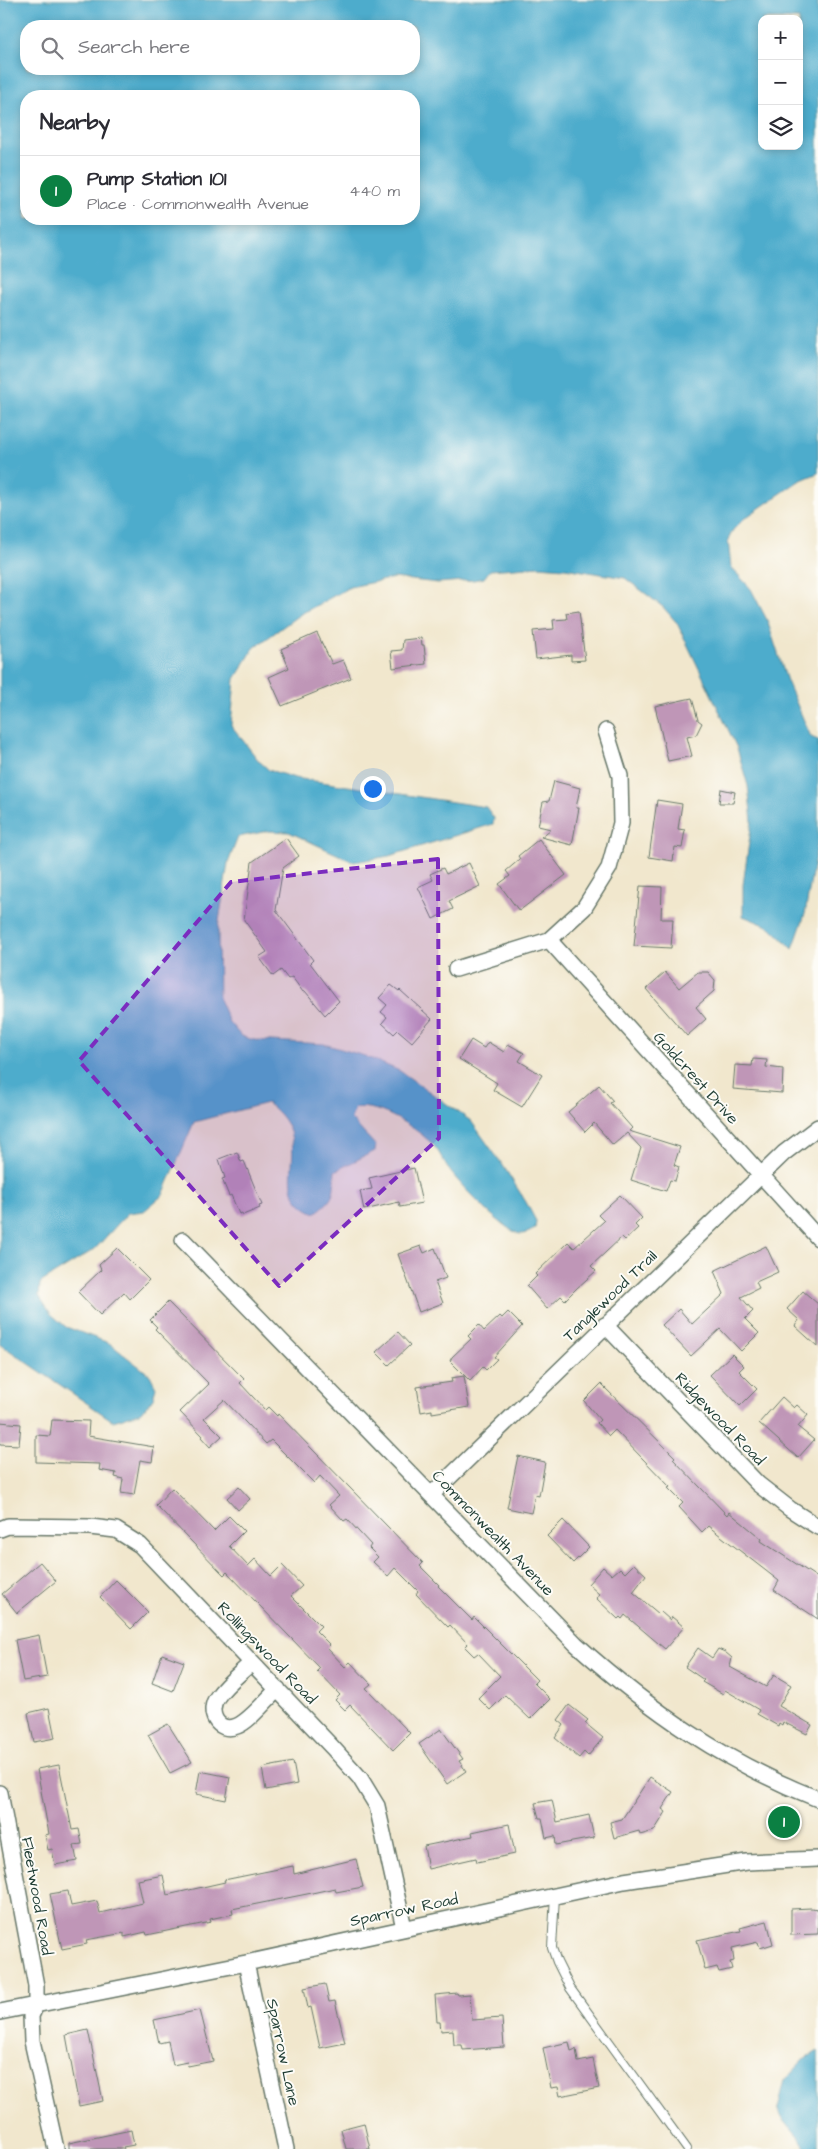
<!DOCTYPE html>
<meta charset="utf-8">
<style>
body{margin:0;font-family:"Architects Daughter",sans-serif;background:#f2f2f3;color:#2b2b33}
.controls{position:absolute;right:15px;top:15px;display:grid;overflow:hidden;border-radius:10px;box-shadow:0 2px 8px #0003}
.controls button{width:45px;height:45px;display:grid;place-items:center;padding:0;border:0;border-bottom:1px solid #e1e1e2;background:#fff;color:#2b2b33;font:25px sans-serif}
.you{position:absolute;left:372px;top:788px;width:18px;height:18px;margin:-12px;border:4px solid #fff;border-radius:50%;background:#1a73e8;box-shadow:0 0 0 8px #1a73e833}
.badge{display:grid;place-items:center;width:32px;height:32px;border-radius:50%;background:#0b8043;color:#fff;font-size:16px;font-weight:700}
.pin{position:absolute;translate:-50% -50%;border:2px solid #fff;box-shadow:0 1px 5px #0006}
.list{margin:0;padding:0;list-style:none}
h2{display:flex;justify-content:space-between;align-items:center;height:65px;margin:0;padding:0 20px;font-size:21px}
h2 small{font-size:16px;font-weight:400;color:#7c7c81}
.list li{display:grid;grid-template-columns:32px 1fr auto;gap:15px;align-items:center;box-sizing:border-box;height:70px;padding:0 20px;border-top:1px solid #e1e1e2}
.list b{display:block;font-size:19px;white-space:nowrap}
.list p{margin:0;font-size:16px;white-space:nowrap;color:#7c7c81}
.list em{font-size:16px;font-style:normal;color:#7c7c81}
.icon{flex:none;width:28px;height:28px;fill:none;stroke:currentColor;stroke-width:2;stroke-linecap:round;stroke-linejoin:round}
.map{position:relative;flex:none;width:818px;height:2149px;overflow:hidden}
.search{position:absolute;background:#fff;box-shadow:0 2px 8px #0003;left:20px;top:20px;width:400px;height:55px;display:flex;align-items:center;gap:12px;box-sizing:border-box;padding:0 18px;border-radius:20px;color:#7c7c81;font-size:19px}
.panel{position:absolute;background:#fff;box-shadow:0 2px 8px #0003;left:20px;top:90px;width:400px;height:135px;border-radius:20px}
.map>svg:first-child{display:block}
.water{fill:#4eaccc;stroke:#367480;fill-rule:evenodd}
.building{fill:#bf96b7}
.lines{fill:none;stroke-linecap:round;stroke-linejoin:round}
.service-casing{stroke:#68786a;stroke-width:10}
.minor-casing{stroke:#68786a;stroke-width:18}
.service{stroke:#fff;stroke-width:8}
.minor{stroke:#fff;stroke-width:15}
.marked{fill:#7b2cbf;fill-opacity:0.2;stroke:#7b2cbf;stroke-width:4;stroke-dasharray:10 6;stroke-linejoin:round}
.labels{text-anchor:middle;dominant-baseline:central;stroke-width:4;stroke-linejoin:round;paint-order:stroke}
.street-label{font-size:16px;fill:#1f3d34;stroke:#fdfcf7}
</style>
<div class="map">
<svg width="818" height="2149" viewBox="0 0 818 2149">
<rect width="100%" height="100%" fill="#fdfcf7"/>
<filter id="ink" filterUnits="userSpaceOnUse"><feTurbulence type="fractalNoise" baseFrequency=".02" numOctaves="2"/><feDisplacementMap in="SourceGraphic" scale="10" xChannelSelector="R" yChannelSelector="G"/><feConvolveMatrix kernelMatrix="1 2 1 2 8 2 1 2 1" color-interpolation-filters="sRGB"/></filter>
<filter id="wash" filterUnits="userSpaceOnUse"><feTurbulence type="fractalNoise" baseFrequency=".0096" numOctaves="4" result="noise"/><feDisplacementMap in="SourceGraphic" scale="20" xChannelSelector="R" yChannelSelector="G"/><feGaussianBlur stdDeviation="1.12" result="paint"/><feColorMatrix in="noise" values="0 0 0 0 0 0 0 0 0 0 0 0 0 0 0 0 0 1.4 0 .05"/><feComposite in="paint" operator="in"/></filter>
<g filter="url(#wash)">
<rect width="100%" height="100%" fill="#f1e7cd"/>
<path class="water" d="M0 0H818V473L799 481 745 518 733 530 728 540 731 567 751 589 767 620 787 681 811 737 818 740V839L805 914 793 949 770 927 743 916V885L752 821 748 786 737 748 677 623 663 607 625 578 565 568 539 566 490 570 484 578 473 580 438 583 394 578 350 587 299 615 254 648 235 679 231 725 259 761 269 770 295 778 486 807 494 818 493 824 389 856 354 862 289 832 268 831 238 837 228 863 218 928 219 999 229 1022 241 1036 254 1040 324 1044 365 1056 400 1071 471 1121 502 1164 526 1202 536 1221 535 1229C529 1232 523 1236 517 1233 499 1226 458 1183 447 1167 443 1161 440 1153 435 1147 420 1130 379 1103 355 1108L351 1119 376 1146 375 1151 335 1171C334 1195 335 1199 315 1213 273 1195 303 1159 288 1127 283 1117 276 1110 267 1103L194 1122 163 1195 144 1211 128 1213 95 1249 40 1283 39 1296 51 1314 66 1327 109 1343 150 1375 156 1387 153 1398 142 1412 113 1421 0 1344ZM762 19H799V146H762ZM26 26H414V69H26ZM26 96H414V219H26Z
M818 2051V2149H808L782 2118 778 2108 785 2080 805 2059Z"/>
<g id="blocks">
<path class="building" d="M579 611 585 660 571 661V655L536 659 533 631 554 629 553 620 567 619 566 613Z
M317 633 332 664 343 660 351 678 282 706 269 677 289 668 281 649Z
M421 638 422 645H424L426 664 393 668 391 651 402 650 403 640Z
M692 698 698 720 702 723 696 735 687 737 692 756 668 761 655 706Z
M554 781 580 788 576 808H579L572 845 541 837 551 829 538 826 543 802 549 801Z
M721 789 735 792 733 803H719Z
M657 800 682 804 678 829 685 830 682 848 675 847 673 861 649 857Z
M286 838 299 856 283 868 276 910 313 960 310 963 339 1001 325 1015 305 991 303 992 292 977 288 979 281 970 273 976 259 957 267 952 244 920 252 862Z
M539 839 566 875 519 911 499 884 510 876 506 871 520 859 518 856Z
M469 863 480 886 449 901 453 909 433 919 418 887 433 880 430 874 443 868 446 874Z
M640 886 662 887 661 919H673L671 948 634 946Z
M665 972 679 988 698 972H708L715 980 714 991 696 1007 706 1019 687 1036 646 989Z
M391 985 399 991 400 990 432 1019 412 1042 398 1030 394 1034 382 1023 387 1017 381 1012 387 1005 379 998Z
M471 1040 484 1048 488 1042 504 1052 508 1044 524 1053 519 1061 542 1075 522 1107 493 1090 497 1083 459 1059Z
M753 1059 767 1060 766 1067 783 1069 782 1093 733 1089 735 1065 752 1066Z
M599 1085 613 1101 610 1103 632 1128 629 1131 680 1147 674 1165 679 1167 675 1181 670 1180 666 1191 631 1180 641 1148 627 1133 613 1145 594 1123 585 1132 568 1112Z
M237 1152 241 1162 244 1161 262 1205 259 1206 260 1208 243 1215 242 1213 239 1214 231 1195 229 1196 222 1179 225 1178 219 1159Z
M414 1168 422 1203 400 1207 399 1202 364 1210 360 1191 372 1189 369 1178Z
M620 1195 642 1218 635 1225 638 1228 625 1240 622 1237 591 1266 596 1271 577 1288 565 1300 561 1296 547 1309 527 1286 537 1276 535 1274 568 1242 574 1248 604 1221 598 1215Z
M421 1246 424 1253 435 1248 446 1278 435 1282 443 1303 419 1312 398 1254Z
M766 1246 778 1272 756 1282 759 1288 741 1297 753 1311 745 1319 759 1333 741 1351 720 1329 691 1356 662 1325 679 1309 692 1324 724 1294 714 1271Z
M117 1248 149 1280 130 1299 124 1292 100 1315 78 1292 101 1270 99 1265Z
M803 1291 818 1304V1347L795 1326 799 1320 787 1309Z
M168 1302 244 1379 240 1383 265 1410 268 1407 277 1416 278 1414 423 1563 420 1566 439 1585 438 1586 472 1620 474 1617 537 1680 534 1683 550 1699 530 1719 505 1695 490 1710 478 1698 500 1676 478 1653 474 1656 465 1647 468 1644 450 1625 448 1627 416 1594 418 1591 395 1568 388 1576 373 1562 378 1557 369 1548 371 1545 347 1519 344 1521 329 1505 339 1496 320 1476 314 1483 271 1440 266 1444 224 1400 204 1418 222 1436 210 1447 201 1437 203 1436 180 1412 209 1384 155 1329 157 1327 150 1320Z
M508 1312 522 1326 494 1357 497 1359 486 1370 483 1367 470 1381 450 1361 452 1357 471 1339 468 1336 479 1325 484 1331 500 1316 502 1318Z
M398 1332 410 1345 389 1365 376 1352Z
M732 1354 744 1366 739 1371 757 1389 740 1406 710 1375Z
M464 1376 469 1407 432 1413V1410L421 1412 417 1387 452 1382 451 1378Z
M601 1384 675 1457 673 1459 727 1515 729 1512 762 1539 761 1541 818 1578V1619L774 1590 779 1581 708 1526 702 1532 679 1507 683 1503 668 1488 670 1487 615 1430 609 1436 597 1423 600 1420 584 1401Z
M782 1397 794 1408 797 1405 808 1415 798 1427 814 1440 798 1458 759 1423Z
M52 1420 89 1421 88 1436 154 1447 152 1462 140 1460 134 1495 121 1493 123 1479 115 1477 116 1473 99 1470 100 1464 36 1462V1435L50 1436Z
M0 1422 21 1424 19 1445 0 1444Z
M518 1456 545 1462 539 1496 535 1495 531 1513 507 1508Z
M239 1487 250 1499 238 1510 227 1498Z
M172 1488 214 1531 229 1516 244 1531 229 1546 248 1566 255 1559 271 1576 282 1565 302 1586 291 1596 321 1626 316 1631 330 1645 327 1648 345 1667 350 1662 371 1684 366 1688 410 1733 393 1750 350 1705 345 1710 335 1700 340 1695 317 1671 320 1668 227 1572 224 1575 156 1505Z
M563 1520 589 1547 573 1563 547 1536Z
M40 1562 56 1581 17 1613 2 1594Z
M634 1564 646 1575 633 1592 659 1614 661 1612 670 1620 672 1617 684 1627 665 1649 625 1615 622 1619 620 1617 618 1619 596 1598 600 1595 588 1584 603 1567 612 1575 620 1568 625 1573Z
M116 1580 148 1612 131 1629 100 1597Z
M39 1635 47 1677 23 1681 15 1640Z
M698 1648 712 1658 718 1649 725 1652 732 1658 730 1667 766 1687 774 1675 791 1685 779 1706 812 1725 807 1734 783 1722 782 1725 779 1723 778 1726 757 1714 759 1710 725 1690 723 1694 702 1682 704 1680 685 1667Z
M162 1654 184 1662 173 1691 152 1683Z
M569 1705 588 1720 585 1723 603 1738 588 1756 584 1752 579 1758 555 1738 564 1725 558 1720Z
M49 1708 55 1738 34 1742 28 1713Z
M168 1724 192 1762 170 1773 148 1735Z
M441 1729 463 1759 459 1761 466 1771 447 1784 419 1744Z
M293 1762 297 1784 266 1790 262 1768Z
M59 1765 72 1830 79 1829 82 1844 74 1845 77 1861 55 1865 52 1849 48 1850 45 1835 49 1834 37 1769Z
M200 1771 230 1777 226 1800 196 1794Z
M650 1777 673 1792 662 1809 666 1812 654 1831 640 1835 639 1831 614 1838 610 1822 622 1819Z
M552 1800 557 1822 589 1815 594 1838 556 1845 555 1836 546 1838 542 1818H539L535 1803Z
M509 1824 515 1854 477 1862 476 1858 428 1869 424 1846 473 1836 472 1832Z
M356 1859 363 1887 336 1892 335 1888 312 1893 232 1909 233 1914 210 1919 211 1922 147 1935 146 1932 124 1937V1933L86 1940 87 1944 62 1949 50 1894 68 1891 71 1906 97 1901 100 1913 143 1903 138 1880 163 1875 167 1895 225 1882 224 1880 293 1866 294 1874Z
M811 1908 818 1909V1934L791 1935V1909Z
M767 1921 773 1944 760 1948 758 1942 732 1948 734 1961 730 1962 732 1969 719 1972 717 1967 705 1970 697 1940 741 1931 740 1928Z
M325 1984 329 2002 335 2001 345 2043 320 2048 311 2007 308 2008 304 1988Z
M457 1993 458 1995 470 1994 472 2020 502 2018 504 2047 463 2050 462 2045H454L453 2030 441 2031 440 2022H437L435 1995Z
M200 2010 213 2061 188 2066 187 2062 173 2065 168 2041 159 2043 154 2020Z
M88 2030 103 2101 79 2106 66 2035Z
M569 2042 571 2051 576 2049 578 2062 593 2059 599 2088 560 2096 558 2087 551 2088 543 2048Z
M364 2123 370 2149H346L341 2129Z
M131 2130 134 2145 123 2147 124 2149H69V2143Z"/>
</g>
</g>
<g filter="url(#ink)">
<use href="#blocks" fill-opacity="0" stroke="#68786a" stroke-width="1"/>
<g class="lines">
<g class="service-casing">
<path id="service" d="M555 1896 552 1948 557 1962 570 1988 687 2149"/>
</g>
<g class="minor-casing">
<path id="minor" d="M549 940 818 1238
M456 969 549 940 584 908 609 868 621 823 620 776 606 731
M183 1240 576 1644C651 1711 724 1762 818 1799
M605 1325 758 1484 790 1509 818 1527
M431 1495 784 1153 818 1127
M0 1529 8 1526 90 1527 116 1530 140 1545 332 1747 360 1778 377 1806 404 1928
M251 1663C241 1673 226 1684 218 1696 206 1711 217 1734 237 1726 250 1721 267 1699 278 1689
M0 1793 36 1986V2005L31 2016 32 2041 56 2149
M246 1963 286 2149
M0 2012 246 1963 624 1881 747 1862 818 1859"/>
</g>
<use href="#service" class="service"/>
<use href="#minor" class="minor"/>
</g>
</g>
<path class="marked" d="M438 859 439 1138 279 1286 79 1061 231 882Z"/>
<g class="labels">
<g class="street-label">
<text transform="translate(696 1078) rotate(48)">Goldcrest Drive</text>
<text transform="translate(610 1296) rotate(-44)">Tanglewood Trail</text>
<text transform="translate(720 1419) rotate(46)">Ridgewood Road</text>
<text transform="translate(493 1533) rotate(46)">Commonwealth Avenue</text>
<text transform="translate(267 1653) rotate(46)">Rollingswood Road</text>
<text transform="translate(37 1896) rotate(80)">Fleetwood Road</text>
<text transform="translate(404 1910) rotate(-12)">Sparrow Road</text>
<text transform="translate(283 2052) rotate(78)">Sparrow Lane</text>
</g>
</g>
</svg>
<div class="controls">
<button>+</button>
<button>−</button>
<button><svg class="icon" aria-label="layers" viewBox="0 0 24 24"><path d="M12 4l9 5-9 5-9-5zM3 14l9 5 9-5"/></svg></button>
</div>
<div class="you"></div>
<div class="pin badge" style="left:784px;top:1822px">1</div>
<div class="search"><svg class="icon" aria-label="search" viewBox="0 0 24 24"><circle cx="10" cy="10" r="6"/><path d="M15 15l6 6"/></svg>Search here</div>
<section class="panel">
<h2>Nearby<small></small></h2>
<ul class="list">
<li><span class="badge">1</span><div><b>Pump Station 101</b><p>Place · Commonwealth Avenue</p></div><em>440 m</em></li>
</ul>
</section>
</div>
